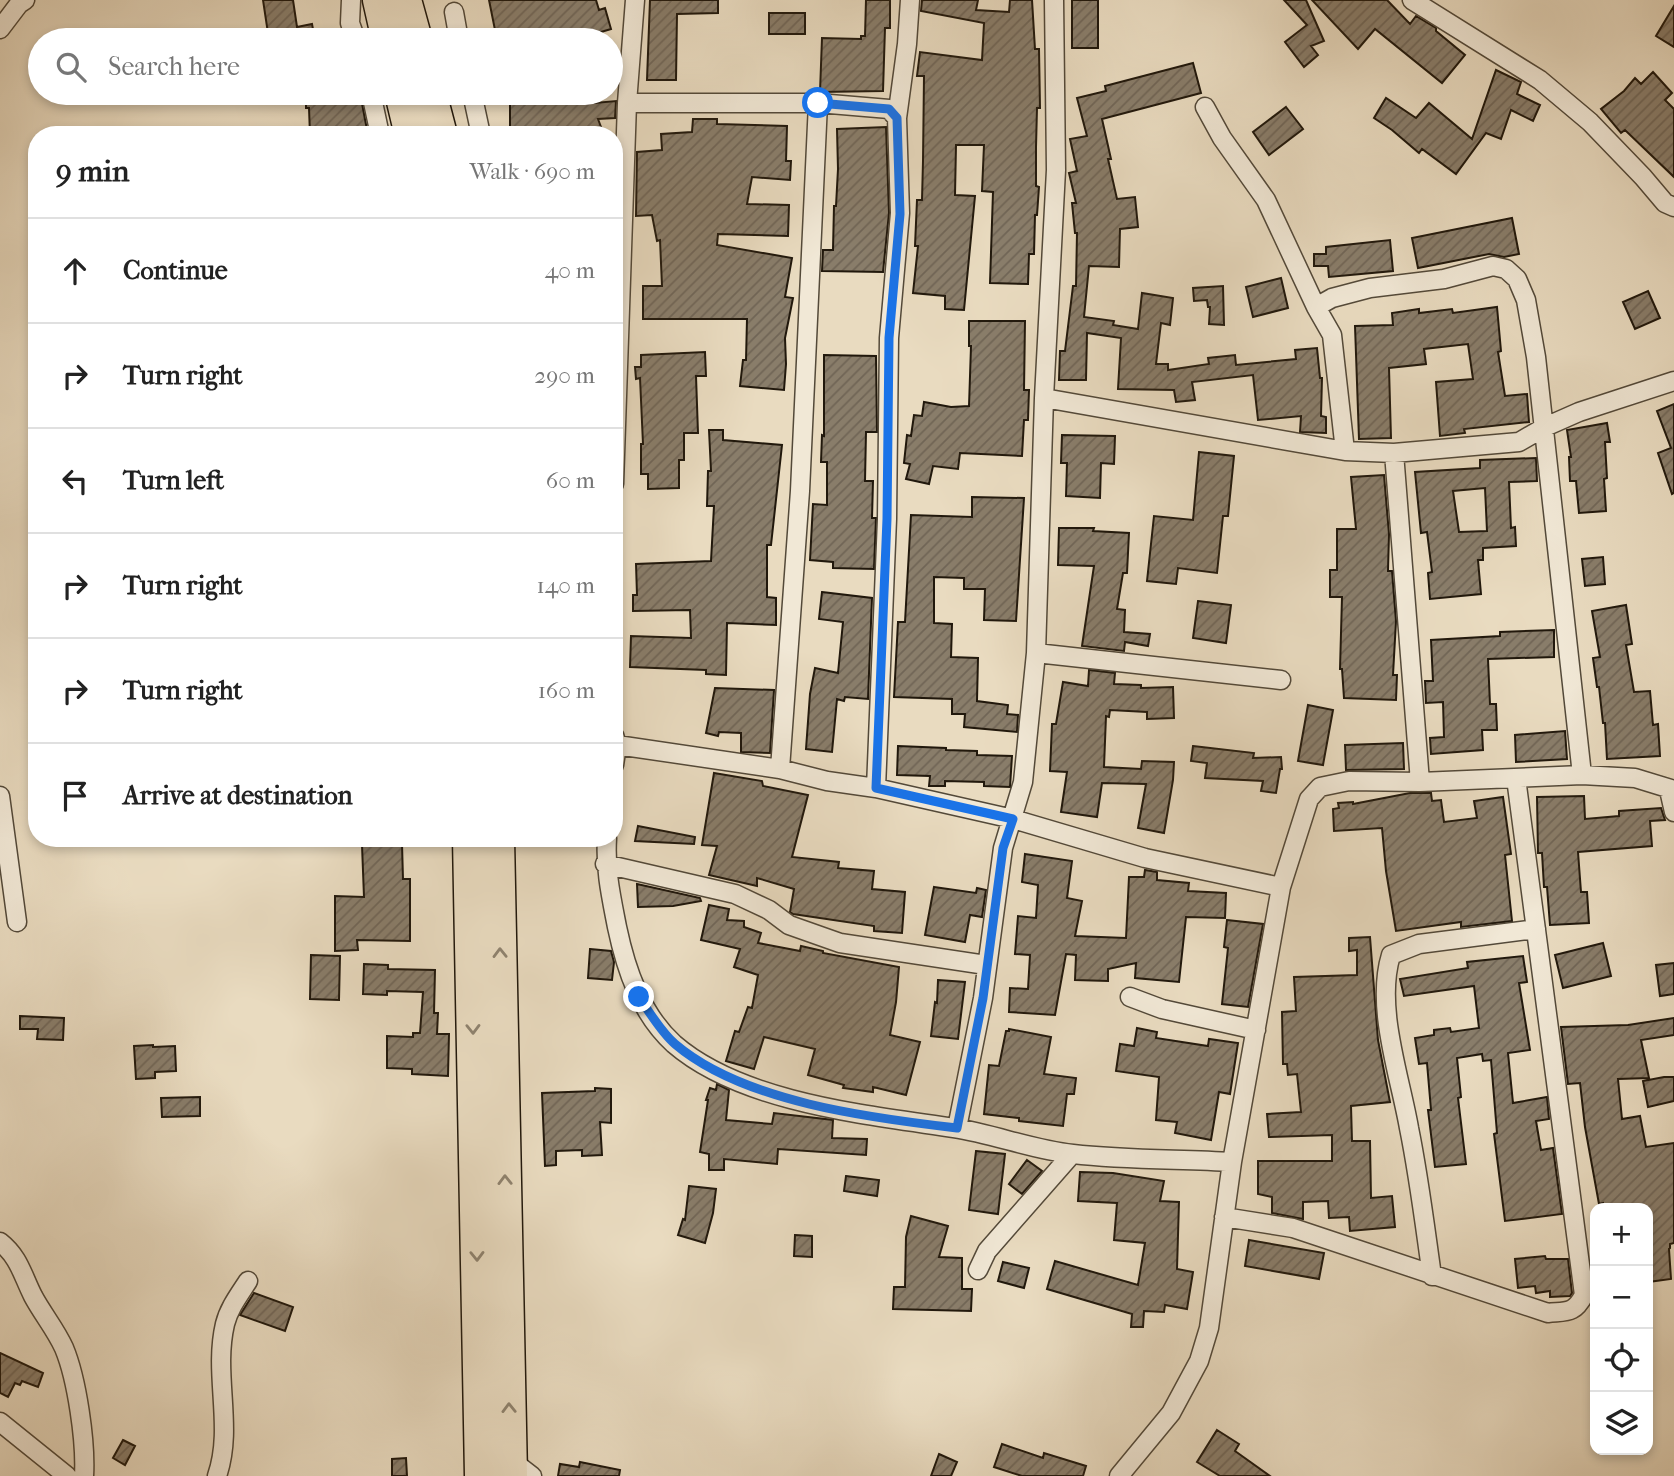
<!DOCTYPE html>
<meta charset="utf-8">
<style>
body{margin:0;font-family:"IM FELL French Canon",serif;background:#f6f6f6;color:#222}
.controls{position:absolute;right:21px;bottom:21px;display:grid;overflow:hidden;border-radius:14px;box-shadow:0 4px 10px #0003}
.controls button{width:63px;height:63px;display:grid;place-items:center;padding:0;border:0;border-bottom:2px solid #e0e0e0;background:#fff;color:#222;font:35px sans-serif}
.stop{position:absolute;width:21px;height:21px;margin:-16px;border:5px solid #1a73e8;border-radius:50%;background:#fff}
.stop.end{background:#1a73e8;border-color:#fff;box-shadow:0 2px 7px #0008}
.list{margin:0;padding:0;list-style:none}
h2{display:flex;justify-content:space-between;align-items:center;height:91px;margin:0;padding:0 28px;font-size:30px}
h2 small{font-size:23px;font-weight:400;color:#767676}
.list li{display:grid;grid-template-columns:46px 1fr auto;gap:21px;align-items:center;box-sizing:border-box;height:105px;padding:0 28px;border-top:2px solid #e0e0e0}
.list b{display:block;font-size:26px;white-space:nowrap}
.list em{font-size:23px;font-style:normal;color:#767676}
.icon{flex:none;width:38px;height:38px;fill:none;stroke:currentColor;stroke-width:2;stroke-linecap:round;stroke-linejoin:round}
.map{position:relative;flex:none;width:1674px;height:1476px;overflow:hidden}
.search{position:absolute;background:#fff;box-shadow:0 4px 10px #0003;left:28px;top:28px;width:595px;height:77px;display:flex;align-items:center;gap:18px;box-sizing:border-box;padding:0 24px;border-radius:38px;color:#767676;font-size:26px}
.panel{position:absolute;background:#fff;box-shadow:0 4px 10px #0003;left:28px;top:126px;width:595px;height:721px;border-radius:28px}
.map>svg:first-child{display:block}
.building{fill:url(#building-hatch);stroke:#21180c;stroke-width:2;fill-rule:evenodd}
.lines{fill:none;stroke-linecap:round;stroke-linejoin:round}
.street-casing{stroke:#534939;stroke-width:21}
.highway-casing{stroke:#21180c;stroke-width:35}
.street{stroke:#f1e8d6;stroke-width:18}
.highway{stroke:#e9dbc0;stroke-width:32}
.oneway{stroke:#8f836f}
.route{stroke:#1a73e8;stroke-width:9}
</style>
<div class="map">
<svg width="1674" height="1476" viewBox="0 0 1674 1476">
<defs>
<pattern id="building-hatch" width="6" height="6" patternUnits="userSpaceOnUse" patternTransform="scale(1.75)"><rect width="6" height="6" fill="#897d6a"/><path d="M-1 1l2-2M0 6l6-6M5 7l2-2" fill="none" stroke="#706556"/></pattern>
</defs>
<rect width="100%" height="100%" fill="#e9dbc0"/>
<filter id="stains"><feTurbulence type="fractalNoise" baseFrequency=".00286" numOctaves="4"/><feColorMatrix values="0 0 0 0 .2 0 0 0 0 .09 0 0 0 0 .02 0 0 0 .5 -.17"/></filter>
<radialGradient id="worn" r=".72"><stop offset=".6" stop-color="#630" stop-opacity="0"/><stop offset="1" stop-color="#630" stop-opacity=".3"/></radialGradient>
<path class="building" d="M263 0H293L297 27 312 24 315 40H269Z
M489 0H596L599 10 605 8 611 29 574 40H497Z
M650 0H718V13L677 14 676 80H647Z
M866 0H890V28H885L883 91 820 92 822 38 861 39V36H865Z
M922 0H978L976 10 1009 12 1010 0H1032L1035 49H1039L1040 108H1037L1036 147V186L1039 187 1037 215H1035L1034 254H1029L1028 284 990 283 993 192 982 191 984 145H956L955 195 975 196 964 310 945 309V296L913 293 918 246H915L917 200H922L923 161 924 76H917L920 52 982 60 984 23 921 11Z
M1072 0H1098V48H1072Z
M1284 0H1306L1324 41 1311 46 1318 55 1304 67 1285 42 1307 25Z
M1312 0H1387L1410 24 1416 16 1436 28V31L1465 55 1442 83 1375 29 1358 49Z
M1674 6V47L1656 36Z
M769 13H805V34H769Z
M1193 63 1201 93 1102 119 1111 159H1108L1117 199 1135 197 1138 227 1120 229 1119 267 1089 266 1084 317 1114 321 1113 325 1138 329 1142 293 1173 298 1170 325 1161 323 1156 364H1168V370L1209 364 1208 358 1235 355 1236 365 1296 359 1295 350 1317 348 1320 378H1322L1321 416 1326 417V433L1300 432 1301 416 1258 420 1253 375 1192 382 1195 400 1176 402 1174 390 1118 389 1121 338 1087 333 1086 380H1059L1060 351H1065L1073 286H1076L1077 233H1075L1072 203H1076L1069 173 1077 171 1070 139 1087 136 1077 98 1106 91 1105 86Z
M1496 70 1521 82 1517 94 1540 105 1533 121 1511 110 1501 139 1486 133 1456 174 1422 149 1419 153 1392 130 1374 118 1386 98 1416 118 1429 103 1472 139Z
M1653 72 1672 93 1665 100 1674 109V177L1625 130 1621 133 1601 109 1624 91 1635 78 1641 84Z
M306 93H360L368 135H310L309 108H306Z
M510 93H595V103L616 101 615 118 598 119 604 135H557L556 132 510 131Z
M1286 107 1303 129 1269 155 1253 132Z
M693 119H717V124L787 126 786 161H791L790 180 752 177 747 204 789 205 788 236 718 234 717 245 792 258 785 297 793 298 785 338 786 364 784 390 740 386 743 360H746L747 319H643V286H662L660 240 657 241 652 215 636 216 637 152 662 150 661 134 692 132Z
M886 127 889 213 883 272 822 271 823 250H833L834 206H836L838 169 837 129Z
M1512 218 1519 254 1504 257 1489 254 1418 268 1412 238Z
M1390 240 1393 271 1329 277 1328 266H1314V254H1326V247Z
M1281 278 1288 308 1253 317 1246 287Z
M1223 286 1224 325 1209 324 1210 307H1208L1207 300 1194 301 1193 288Z
M1648 291 1660 318 1635 329 1623 302Z
M1497 307 1501 351 1498 352 1505 396 1527 394 1529 422 1464 429 1465 433 1440 436 1436 382 1473 379 1468 344 1424 349 1426 364 1389 368 1391 438 1359 439 1355 326 1393 325 1392 313 1419 309V313L1452 309 1453 313Z
M969 321H1025L1024 390H1029L1028 420H1024L1022 456 960 453 958 469 933 466 929 484 906 479 910 464 904 463 907 435 911 436 914 415 922 416 924 402 951 407 969 406 971 346H969Z
M705 352 706 376H696L698 433H684V460H679V488L648 489V474H641V444H643L640 378 636 379 635 367H641V355Z
M824 355 876 356 877 432H866L865 481H873L872 518H876L874 569 833 568V562L810 560 813 504 827 505V462H821L822 435 824 436Z
M1674 404V493L1672 494 1658 453 1671 448 1657 411Z
M1607 423 1610 442H1605L1607 478 1604 479 1606 511 1579 513 1576 481H1570L1569 457H1571L1567 430Z
M709 430H723V440L782 445 771 545H767V597L776 598V625L727 623 726 675 706 674V670L630 667 631 636 691 638 690 610 633 611V595H637L636 564 711 561 714 506H707L708 471H711Z
M1062 435 1115 436 1114 464 1101 463 1100 498 1066 496 1067 463H1061Z
M1199 452 1234 456 1228 516H1223L1217 573 1178 568 1176 584 1147 581 1154 516 1193 520Z
M1536 458 1537 481 1509 482 1511 528 1515 527 1516 546 1483 548V560H1478L1481 594 1430 599 1428 573 1432 572 1427 532 1421 533 1415 472 1480 468V460ZM1485 488 1487 531 1459 532 1453 491Z
M1384 475 1389 534 1388 571H1392L1396 621 1393 675H1397L1396 700 1344 698 1342 669H1340L1342 597H1330V570H1337V529H1356L1351 477Z
M972 497 1024 498 1016 621 984 620 985 589H964V578L934 577V623L952 624 951 657 978 658 977 701 1008 705 1007 714 1018 715 1017 732 964 727 965 714H952V699L894 697 898 622H905L911 515 972 517Z
M1059 528H1094L1093 531 1129 533 1127 573H1123L1117 609 1125 610 1124 632 1150 634 1148 646 1125 642 1124 651 1082 646 1094 566 1058 565Z
M1603 557 1605 584 1585 586 1582 559Z
M822 592 872 598 868 699 845 697 844 701 837 699 832 752 806 749 810 694 815 668 838 673 843 622 819 619Z
M1198 601 1231 605 1226 643 1193 638Z
M1626 605 1632 644 1626 645 1634 692 1650 691 1653 725 1658 724 1660 756 1607 759 1605 723H1603L1599 687H1597L1593 658 1600 657 1592 611Z
M1554 630V657L1488 659 1490 704H1496L1497 730H1482L1483 750 1431 754 1430 738 1444 737 1443 702 1426 703 1425 681H1433L1431 640 1500 636V632Z
M1089 670 1115 673 1114 684 1141 685V688L1173 687 1174 718 1147 719V712L1110 710 1109 717 1106 716 1104 767 1141 769 1142 761 1174 762 1173 780 1164 833 1138 828 1146 784 1102 783 1097 817 1061 812 1067 772 1050 771 1052 724H1056L1063 682 1088 686Z
M715 688 774 690 770 753 741 752V733L719 732 718 736 706 733Z
M1308 705 1333 710 1323 765 1298 761Z
M1565 731 1567 759 1516 762 1515 735Z
M1403 743 1404 769 1346 770 1345 745Z
M898 746 946 748V750L977 751V755L1012 756 1010 787 984 786V782L945 781V786H929L930 776 897 775Z
M1193 746 1254 753 1253 758 1281 757 1282 769H1280L1276 793 1261 791 1263 781 1205 778 1207 763 1191 761Z
M714 773 762 781 763 786 808 795 792 857 839 862 838 868 874 871 872 889 905 892 902 933 874 931V926L793 914 790 912 794 889 757 878V886L709 875 717 846 702 845Z
M1410 793H1431L1432 801 1441 800 1444 822 1477 818 1474 801 1503 797 1511 854 1505 855 1512 921 1461 927V922L1396 931 1386 871 1382 828 1334 831 1333 809 1339 808 1338 803 1353 802V804Z
M1584 796 1585 819 1619 816V811L1661 808 1665 820 1650 821 1652 846 1578 852 1581 892H1587L1589 923 1550 925 1547 887H1544L1542 853H1538L1537 797Z
M638 826 695 837 694 844 635 841Z
M402 844 403 879H410V941L357 940 358 950 335 951V896L364 897 362 845Z
M1025 854 1072 861 1067 898 1082 901 1075 936 1126 938 1129 877H1144L1145 870 1157 872V880L1189 883 1188 891 1226 893 1225 918 1186 917 1179 982 1135 978 1136 963 1108 969V981L1075 980 1076 955 1066 954 1055 1015 1009 1012 1010 988 1028 989 1030 955 1015 954 1018 916 1036 918 1038 885 1022 882Z
M637 884 700 898 701 901 673 906 638 907Z
M934 887 976 893 977 888 986 890 982 917 970 915 965 942 925 935Z
M709 905 729 909 727 920 744 921V927L761 933 758 943 800 951 801 946 823 951V953L899 967 896 1002 890 1035 920 1042 906 1095 873 1087V1092L843 1088 844 1085 808 1075 815 1049 764 1037 754 1069 726 1061 735 1031 739 1032 748 1007 752 1008 758 975 734 967 740 949 701 940Z
M1227 920 1263 924 1248 1007 1222 1004 1228 948 1224 947Z
M1370 937 1378 1040 1390 1102 1351 1106 1352 1141H1370L1371 1198 1392 1196 1395 1227 1350 1231 1349 1217 1329 1218 1328 1201 1303 1202V1219L1272 1213V1197L1258 1194V1161H1332V1135L1269 1137 1267 1114 1301 1112 1297 1074 1288 1075 1287 1064H1283L1282 1012 1296 1011 1294 977 1357 975V950L1349 951V938Z
M1603 943 1611 976 1563 988 1555 955Z
M590 949 611 951 614 962 612 980 588 978Z
M311 955 340 956 339 1000 310 999Z
M1523 956 1527 982 1519 983 1530 1050 1508 1053 1513 1103 1547 1097 1549 1119 1536 1121 1541 1150 1553 1148 1562 1214 1505 1221 1494 1134 1497 1133 1491 1060 1483 1061 1482 1054 1457 1058 1461 1097 1458 1098 1466 1164 1435 1167 1428 1110H1431L1427 1063 1419 1064 1415 1038 1434 1035V1030L1450 1028 1451 1032 1479 1028 1474 986 1404 996 1400 979 1468 968 1467 962Z
M1674 963V994L1660 996 1656 965Z
M364 964 388 965V969L435 970 434 1013H438L437 1034H449L448 1076 412 1074V1069L387 1068V1036L413 1037V1033H420L423 992 387 991V995L363 994Z
M938 980 965 982 958 1039 931 1036 935 1002 937 1003Z
M20 1016 64 1018 63 1040 37 1039 38 1029H20Z
M1674 1018V1035L1641 1040 1649 1078 1618 1079 1622 1119 1640 1116 1646 1147 1674 1143V1243L1670 1244V1248L1669 1249 1671 1279 1648 1282V1208H1603V1203L1599 1204 1585 1127 1580 1083 1568 1084 1561 1027 1628 1025Z
M1137 1028 1157 1032 1156 1038 1208 1046 1209 1039 1238 1043 1230 1094 1219 1092 1211 1140 1175 1133 1177 1122 1156 1120 1159 1077 1116 1071 1120 1044 1134 1046Z
M1009 1029 1051 1037 1044 1074 1076 1078 1074 1094H1067L1063 1126 1019 1121V1118L984 1114 989 1065 999 1066 1006 1031H1009Z
M153 1045V1047L175 1046 176 1071 155 1072V1078L136 1079 134 1046Z
M1664 1077H1674V1101L1648 1107 1643 1081Z
M717 1084 729 1090 726 1120 772 1124 774 1113 833 1120 832 1138 867 1139 866 1155 778 1149 777 1164 724 1159V1170H709V1154L700 1152 708 1100H706L710 1088 716 1090Z
M595 1088 611 1089V1123L600 1122 602 1155 582 1156V1150L556 1151V1165L545 1166 542 1093 595 1091Z
M200 1097V1116L162 1117 161 1098Z
M976 1151 1005 1154 998 1214 969 1210Z
M1027 1160 1042 1171 1022 1194 1009 1184Z
M1080 1172 1113 1173 1164 1181 1160 1201 1179 1202 1177 1269 1193 1272 1187 1309 1165 1305 1164 1312 1144 1311 1143 1327H1131L1132 1314 1047 1289 1055 1261 1138 1285 1145 1243 1114 1240 1117 1203 1078 1201Z
M846 1176 879 1180 877 1196 844 1191Z
M689 1186 716 1189 713 1213 705 1243 678 1235 683 1219 685 1220Z
M911 1216 948 1226 939 1257 962 1258V1289H972L971 1311 893 1309 894 1287H905L906 1237Z
M795 1235 812 1236V1257L794 1256Z
M1249 1240 1324 1253 1319 1279 1245 1266Z
M1545 1256 1546 1259H1568L1572 1293 1570 1296 1550 1297V1291L1536 1293 1535 1286 1518 1288 1515 1259Z
M1003 1262 1029 1268 1024 1288 998 1281Z
M254 1293 293 1307 285 1331 240 1315Z
M0 1353 43 1373 38 1387 22 1381 20 1385 15 1383 8 1397 0 1393Z
M1217 1430 1239 1444 1235 1451 1270 1476H1220L1197 1462Z
M123 1440 135 1446 125 1465 113 1458Z
M1002 1444 1043 1458 1044 1453 1086 1466 1083 1476H1022L994 1467Z
M939 1454 957 1462 951 1476H931Z
M406 1458 407 1476H392V1459Z
M580 1462 620 1470 619 1476H558L560 1464 579 1467Z"/>
<g class="lines">
<g class="street-casing">
<path id="street" d="M351 0 350 23 356 40
M1412 0 1540 80 1590 122 1643 177 1665 203 1674 207
M454 12 459 40
M0 29 19 4 25 0
M371 93 380 135
M472 93 481 135
M627 103H818L889 109 897 118
M1205 107 1222 138 1266 200 1316 307
M1044 398 1345 451 1394 453 1519 442 1545 427 1579 412 1674 381
M1345 451 1332 335 1316 307 1332 298 1370 288 1444 279 1493 266 1506 269 1517 279 1526 300 1536 357 1582 775
M1394 453 1420 782
M614 484 627 103 635 0
M1036 653 1281 680
M614 735 617 745 614 765
M617 745 780 769 827 781 876 788 1013 819 1145 858 1281 887
M780 769 800 491 818 103
M876 788 887 519 889 338 900 213 897 118 907 44 910 0
M1669 790 1674 812
M0 796 17 922
M607 838C605 870 611 896 617 927 626 970 641 1014 674 1044 742 1103 868 1115 954 1128 994 1134 1033 1150 1073 1154 1125 1160 1179 1159 1232 1162
M605 864 735 894 769 910 789 925 840 943 986 965
M1130 997 1162 1009 1256 1030
M957 1128 983 998 1003 848 1023 782 1036 653 1044 398 1056 170 1054 0
M1224 1217 1293 1228 1548 1313C1567 1311 1574 1314 1584 1295L1516 778
M0 1242C19 1257 22 1274 33 1296 42 1313 56 1330 64 1348 77 1379 86 1442 84 1476
M978 1270 987 1251 1072 1154
M1432 1276C1425 1227 1419 1177 1409 1128 1400 1076 1375 1007 1391 955L1419 944 1536 929
M0 1422 67 1476
M510 1459 532 1476
M217 1476C234 1427 213 1375 225 1324 229 1308 239 1295 248 1281
M1119 1476 1171 1413 1199 1361 1209 1328 1232 1162 1281 887 1309 799 1320 787 1349 781 1420 782 1582 775 1635 778 1674 790"/>
</g>
<g class="highway-casing">
<path id="highway" d="M379 0 388 40
M405 0 416 40
M401 93 411 135
M430 93 441 135
M469 838 481 1476
M498 838 511 1476"/>
</g>
<use href="#street" class="street"/>
<use href="#highway" class="highway"/>
</g>
<defs><path id="oneway-chevron" d="M-2-3.5L2.5 0L-2 3.5" fill="none" stroke-width="1.6" stroke-linecap="round" stroke-linejoin="round" transform="scale(1.75)"/></defs>
<g class="oneway">
<use href="#oneway-chevron" transform="translate(500 953) rotate(-91)"/>
<use href="#oneway-chevron" transform="translate(473 1029) rotate(89)"/>
<use href="#oneway-chevron" transform="translate(505 1180) rotate(-91)"/>
<use href="#oneway-chevron" transform="translate(477 1256) rotate(89)"/>
<use href="#oneway-chevron" transform="translate(509 1408) rotate(-91)"/>
</g>
<g class="lines">
<path class="route" d="M639 997C650 1013 661 1032 675 1044 743 1102 870 1118 957 1128L983 998 1003 848 1013 819 876 788 887 519 889 338 900 214 897 118 889 109 818 103"/>
</g>
<rect width="100%" height="100%" filter="url(#stains)"/>
<rect width="100%" height="100%" fill="url(#worn)"/>
</svg>
<div class="controls">
<button>+</button>
<button>−</button>
<button><svg class="icon" aria-label="locate" viewBox="0 0 24 24"><circle cx="12" cy="12" r="6"/><path d="M12 2v4M12 18v4M2 12h4M18 12h4"/></svg></button>
<button><svg class="icon" aria-label="layers" viewBox="0 0 24 24"><path d="M12 4l9 5-9 5-9-5zM3 14l9 5 9-5"/></svg></button>
</div>
<div class="stop" style="left:818px;top:103px"></div>
<div class="stop end" style="left:639px;top:997px"></div>
<div class="search"><svg class="icon" aria-label="search" viewBox="0 0 24 24"><circle cx="10" cy="10" r="6"/><path d="M15 15l6 6"/></svg>Search here</div>
<section class="panel">
<h2>9 min<small>Walk · 690 m</small></h2>
<ul class="list">
<li><svg class="icon" aria-label="ahead" viewBox="0 0 24 24"><path d="M12 20V5M6 11l6-6 6 6"/></svg><div><b>Continue</b></div><em>40 m</em></li>
<li><svg class="icon" aria-label="right" viewBox="0 0 24 24"><path d="M7 20v-9h11M14 6l5 5-5 5"/></svg><div><b>Turn right</b></div><em>290 m</em></li>
<li><svg class="icon" aria-label="left" viewBox="0 0 24 24"><path d="M17 20v-9H6M10 6l-5 5 5 5"/></svg><div><b>Turn left</b></div><em>60 m</em></li>
<li><svg class="icon" aria-label="right" viewBox="0 0 24 24"><path d="M7 20v-9h11M14 6l5 5-5 5"/></svg><div><b>Turn right</b></div><em>140 m</em></li>
<li><svg class="icon" aria-label="right" viewBox="0 0 24 24"><path d="M7 20v-9h11M14 6l5 5-5 5"/></svg><div><b>Turn right</b></div><em>160 m</em></li>
<li><svg class="icon" aria-label="arrive" viewBox="0 0 24 24"><path d="M6 21V4h12l-3 4 3 4H6"/></svg><div><b>Arrive at destination</b></div></li>
</ul>
</section>
</div>
